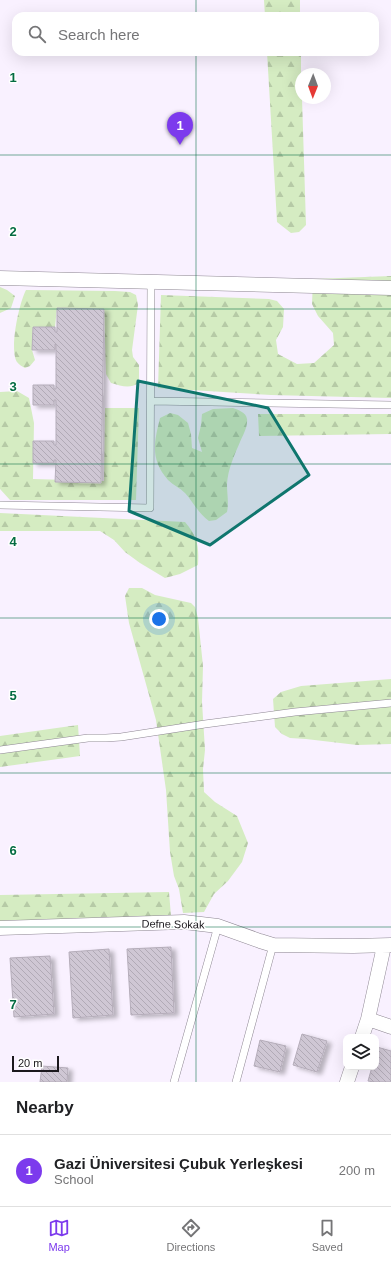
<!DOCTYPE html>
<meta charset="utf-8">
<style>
body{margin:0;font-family:Arial,sans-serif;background:#f6f6f6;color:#202124}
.controls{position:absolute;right:12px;bottom:12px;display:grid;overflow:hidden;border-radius:8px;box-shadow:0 4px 16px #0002}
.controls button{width:36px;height:36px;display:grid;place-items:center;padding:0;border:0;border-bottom:1px solid #e0e0e0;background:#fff;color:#202124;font:20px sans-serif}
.compass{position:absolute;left:295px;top:68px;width:36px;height:36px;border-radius:50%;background:#fff;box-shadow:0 4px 16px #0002;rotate:181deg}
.scale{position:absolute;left:12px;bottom:10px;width:47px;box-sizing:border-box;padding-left:4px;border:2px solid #1b181d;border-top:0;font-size:11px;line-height:14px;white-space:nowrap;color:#1b181d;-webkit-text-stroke:3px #fff;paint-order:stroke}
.you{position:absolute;left:159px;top:619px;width:14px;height:14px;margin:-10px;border:3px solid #fff;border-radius:50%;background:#1a73e8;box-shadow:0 0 0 6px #1a73e833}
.badge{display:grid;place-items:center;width:26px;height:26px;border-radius:50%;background:#7c3aed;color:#fff;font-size:13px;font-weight:700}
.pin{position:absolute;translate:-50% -33px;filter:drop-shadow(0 1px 2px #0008)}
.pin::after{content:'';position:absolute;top:21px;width:14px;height:12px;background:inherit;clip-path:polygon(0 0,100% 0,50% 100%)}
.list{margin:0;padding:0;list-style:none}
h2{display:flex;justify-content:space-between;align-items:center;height:52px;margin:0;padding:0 16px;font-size:17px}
h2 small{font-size:13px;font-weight:400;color:#757577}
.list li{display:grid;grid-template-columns:26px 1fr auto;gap:12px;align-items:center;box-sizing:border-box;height:72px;padding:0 16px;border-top:1px solid #e0e0e0}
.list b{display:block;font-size:15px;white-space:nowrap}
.list p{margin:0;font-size:13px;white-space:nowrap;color:#757577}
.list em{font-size:13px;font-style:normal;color:#757577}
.icon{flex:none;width:22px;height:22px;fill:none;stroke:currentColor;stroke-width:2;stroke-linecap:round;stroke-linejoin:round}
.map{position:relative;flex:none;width:391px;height:1082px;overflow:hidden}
.search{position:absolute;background:#fff;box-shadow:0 4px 16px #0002;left:12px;right:12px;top:12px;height:44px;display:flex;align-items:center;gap:10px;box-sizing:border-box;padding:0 14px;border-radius:12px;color:#757577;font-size:15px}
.sheet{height:124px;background:#fff}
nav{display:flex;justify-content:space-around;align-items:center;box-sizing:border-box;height:56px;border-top:1px solid #e0e0e0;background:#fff;font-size:11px;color:#757577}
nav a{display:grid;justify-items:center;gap:2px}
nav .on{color:#7c3aed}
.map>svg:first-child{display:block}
.forest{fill:url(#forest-firs)}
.building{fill:url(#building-back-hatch);stroke:#b5adba;filter:url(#shadow)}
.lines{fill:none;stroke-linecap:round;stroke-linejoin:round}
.service-casing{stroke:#8d8692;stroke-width:8}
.minor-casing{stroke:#8d8692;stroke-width:15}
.service{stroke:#fff;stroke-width:7}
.minor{stroke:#fff;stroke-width:14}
.marked{fill:#0f766e;fill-opacity:0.2;stroke:#0f766e;stroke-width:3;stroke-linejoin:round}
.grid{fill:none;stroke:#046c42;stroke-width:1;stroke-opacity:0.55}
.labels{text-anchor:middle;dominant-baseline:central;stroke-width:3;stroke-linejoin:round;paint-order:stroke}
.street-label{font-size:11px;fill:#1b181d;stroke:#fff}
.grid-label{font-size:13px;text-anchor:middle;font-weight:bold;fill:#046c42;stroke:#fff;stroke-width:3;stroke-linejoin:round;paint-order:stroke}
</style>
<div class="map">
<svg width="391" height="1082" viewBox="0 0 391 1082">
<defs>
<pattern id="forest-firs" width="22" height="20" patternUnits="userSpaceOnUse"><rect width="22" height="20" fill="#d5ecc2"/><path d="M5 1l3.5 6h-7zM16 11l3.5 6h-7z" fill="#b6caa6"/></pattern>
<pattern id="building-back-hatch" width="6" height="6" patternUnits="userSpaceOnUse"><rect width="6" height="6" fill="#cfc7d4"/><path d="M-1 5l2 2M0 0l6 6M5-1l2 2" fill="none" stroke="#b1aab6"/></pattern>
<filter id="shadow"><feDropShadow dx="4.5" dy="2.5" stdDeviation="2" flood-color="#0004"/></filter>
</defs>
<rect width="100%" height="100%" fill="#f9f1ff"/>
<path class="forest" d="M264 0H300V16H265Z
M267 52H301V98H302L306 225 299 232 291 233 277 222Z
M391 276V398L271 395 158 388 161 295 269 299 277 301 284 309 283 327 276 340 278 354 297 364 314 363 334 345 333 333 318 316 312 304 313 279Z
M0 287 7 290 15 296 11 308 0 313Z
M26 290 115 291 130 292 136 295 138 305 132 350 133 357 139 365V383C129 389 122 386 111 383L106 374 104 309 57 308 55 327H33L32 350 35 360 30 366 25 368C23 367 19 365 17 362 9 350 19 303 26 290Z
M17 391 29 398 34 423 33 479 104 481 105 408H139L136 500H10L0 489V392Z
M233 408C238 410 246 412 247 419 248 427 243 435 240 442 234 456 228 469 227 484 227 494 229 503 227 512L216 520 209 521C198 513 194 503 185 493 180 488 173 485 168 480 150 459 154 443 160 418L170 413 178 415 188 423 191 434 192 448 202 452 198 438 201 425 202 414 213 409Z
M258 414H391V434L259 436Z
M0 513 185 522C198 537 199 546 198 565L180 574 165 578 140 563 125 552 114 540 100 531H0Z
M129 588H142L155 595 191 603 195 607 198 618 203 666 202 702 205 750 203 769 204 792 215 802 237 816 248 843 242 862 228 881 214 894 204 912 183 913 179 889 174 876 170 852 166 790 156 720 129 623 125 596Z
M391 679V744L357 745 306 739 290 738 282 734 275 727 273 699 281 692 301 686Z
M78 725 80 756 0 767V736Z
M169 892 171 916 33 920 0 922V895Z"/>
<path class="building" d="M57 308 104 309 101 483 55 482 56 460H54V463H33V441H54V445H56V400H54V405H33V385H54V389H56V345L55 344V350H32L33 327H55V332H57Z
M171 947 174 1013 131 1015 127 949Z
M109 949 113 1015 73 1018 69 952Z
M50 956 54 1014 14 1017 10 958Z
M302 1034 327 1041 317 1072 293 1065Z
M260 1040 286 1046 280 1072 254 1066Z
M377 1047 391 1051V1082H374L368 1081 372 1067H376Z
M42 1066 68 1068 67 1082H40Z"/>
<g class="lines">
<g class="service-casing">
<path id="service" d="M151 401 391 405
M0 505 150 508 151 282
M0 750 88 738H106L121 737 205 724 295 712 391 703
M174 1082 218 926
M236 1082 273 945"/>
</g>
<g class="minor-casing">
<path id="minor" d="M0 278 391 288
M0 928 184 922 218 926 260 941 273 945 353 946 391 945
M368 1019 391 1027
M362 1037 368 1019 384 946
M347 1082 352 1067"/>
</g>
<use href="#service" class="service"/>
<use href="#minor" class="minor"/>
</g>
<path class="marked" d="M138 381 268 408 309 475 210 545 129 511Z"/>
<path class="grid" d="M196 0V16M196 52V1082M0 155H391M0 309H391M0 464H391M0 618H391M0 773H391M0 927H391"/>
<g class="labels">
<g class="street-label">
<text transform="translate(173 924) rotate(1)">Defne Sokak</text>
</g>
</g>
<g class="grid-label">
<text x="13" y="82">1</text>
<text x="13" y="236">2</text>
<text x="13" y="391">3</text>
<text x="13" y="546">4</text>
<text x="13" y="700">5</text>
<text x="13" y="855">6</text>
<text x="13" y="1009">7</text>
</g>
</svg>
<div class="controls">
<button><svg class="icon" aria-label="layers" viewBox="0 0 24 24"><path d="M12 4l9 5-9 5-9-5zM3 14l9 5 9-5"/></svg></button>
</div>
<svg class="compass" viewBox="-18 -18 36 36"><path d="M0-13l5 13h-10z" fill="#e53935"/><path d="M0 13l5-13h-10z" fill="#757577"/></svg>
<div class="scale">20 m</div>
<div class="you"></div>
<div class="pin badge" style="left:180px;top:145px">1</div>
<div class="search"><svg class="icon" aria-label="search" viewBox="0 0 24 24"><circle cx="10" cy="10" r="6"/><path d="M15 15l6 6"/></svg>Search here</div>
</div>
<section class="sheet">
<h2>Nearby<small></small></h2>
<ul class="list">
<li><span class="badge">1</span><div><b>Gazi Üniversitesi Çubuk Yerleşkesi</b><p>School</p></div><em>200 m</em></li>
</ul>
</section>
<nav>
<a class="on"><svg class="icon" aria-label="map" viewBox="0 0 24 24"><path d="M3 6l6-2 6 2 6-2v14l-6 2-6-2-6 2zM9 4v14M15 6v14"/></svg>Map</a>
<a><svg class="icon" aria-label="directions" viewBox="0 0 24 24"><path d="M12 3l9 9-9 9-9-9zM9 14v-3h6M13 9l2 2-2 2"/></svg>Directions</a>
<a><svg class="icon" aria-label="saved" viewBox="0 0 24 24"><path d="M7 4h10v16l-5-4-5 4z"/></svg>Saved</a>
</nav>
